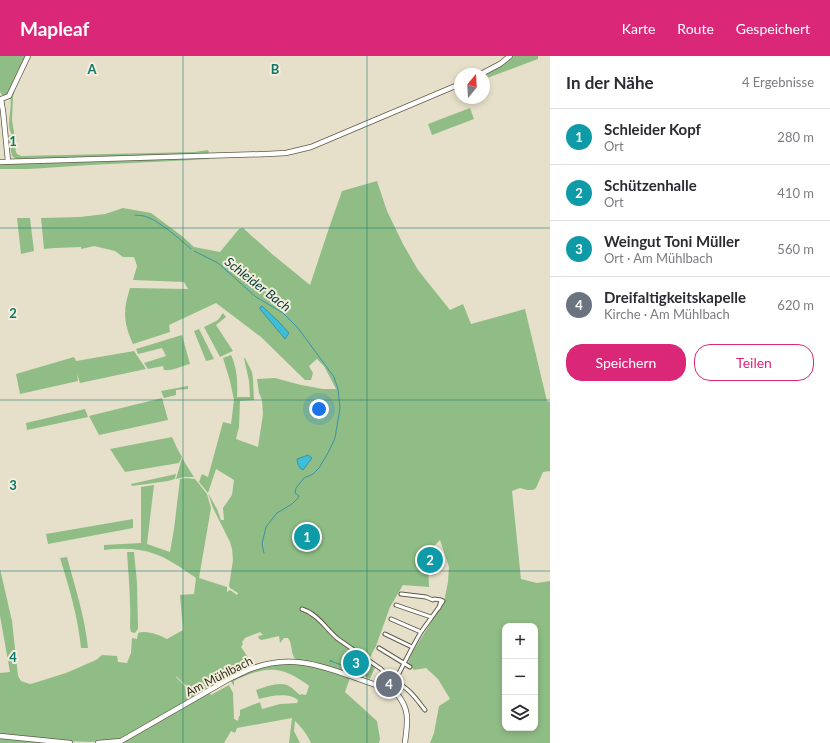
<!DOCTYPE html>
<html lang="de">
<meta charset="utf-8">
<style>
body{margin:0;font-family:Lato,sans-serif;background:#f2f2f3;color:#2b2b33}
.controls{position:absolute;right:12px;bottom:12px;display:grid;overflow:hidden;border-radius:8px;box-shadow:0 2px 6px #0003}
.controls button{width:36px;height:36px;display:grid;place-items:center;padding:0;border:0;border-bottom:1px solid #e1e1e2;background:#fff;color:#2b2b33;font:20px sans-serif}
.compass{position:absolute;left:454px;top:12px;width:36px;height:36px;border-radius:50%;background:#fff;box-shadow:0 2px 6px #0003;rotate:18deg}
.you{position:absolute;left:319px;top:353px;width:14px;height:14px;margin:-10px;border:3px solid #fff;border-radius:50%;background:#1a73e8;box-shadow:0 0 0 6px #1a73e833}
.badge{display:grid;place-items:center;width:26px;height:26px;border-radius:50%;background:#db2777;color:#fff;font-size:13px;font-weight:700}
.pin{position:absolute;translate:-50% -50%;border:2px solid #fff;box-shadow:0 1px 4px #0006}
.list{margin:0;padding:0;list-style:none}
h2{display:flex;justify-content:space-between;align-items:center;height:52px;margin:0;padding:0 16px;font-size:17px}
h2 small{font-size:13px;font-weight:400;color:#7c7c81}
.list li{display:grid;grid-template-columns:26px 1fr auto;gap:12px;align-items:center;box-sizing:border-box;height:56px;padding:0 16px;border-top:1px solid #e1e1e2}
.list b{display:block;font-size:15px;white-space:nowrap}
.list p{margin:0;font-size:13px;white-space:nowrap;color:#7c7c81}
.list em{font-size:13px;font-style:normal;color:#7c7c81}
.actions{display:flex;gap:8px;padding:12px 16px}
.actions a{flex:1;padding:9px 0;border:1px solid #db2777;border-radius:16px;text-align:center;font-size:14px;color:#db2777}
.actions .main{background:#db2777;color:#fff}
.icon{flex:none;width:22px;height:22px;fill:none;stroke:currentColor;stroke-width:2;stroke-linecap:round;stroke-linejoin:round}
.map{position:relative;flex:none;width:550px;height:687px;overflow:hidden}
header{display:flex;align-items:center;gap:24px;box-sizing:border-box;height:56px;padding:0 20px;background:#db2777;color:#fff}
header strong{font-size:19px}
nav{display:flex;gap:22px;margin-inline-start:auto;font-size:14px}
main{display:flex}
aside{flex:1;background:#fff}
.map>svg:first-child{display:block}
.green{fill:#90bd85;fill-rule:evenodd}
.water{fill:#3fbed7;stroke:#3b93a2}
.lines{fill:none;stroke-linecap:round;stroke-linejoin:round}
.stream{stroke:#3b93a2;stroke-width:1}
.street-casing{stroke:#615c49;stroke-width:5}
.secondary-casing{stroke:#615c49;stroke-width:6}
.street{stroke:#fff;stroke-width:3}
.secondary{stroke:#fff;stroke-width:4.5}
.grid{fill:none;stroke:#0f766e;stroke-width:1;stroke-opacity:0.55}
.labels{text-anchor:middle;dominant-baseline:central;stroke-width:4;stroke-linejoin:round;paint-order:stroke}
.street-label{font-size:12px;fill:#312f26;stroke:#f3eed7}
.water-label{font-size:13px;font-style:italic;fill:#003a44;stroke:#f3eed7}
.grid-label{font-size:13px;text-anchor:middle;font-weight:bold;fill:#0f766e;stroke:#f3eed7;stroke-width:4;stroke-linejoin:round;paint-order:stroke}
</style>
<header>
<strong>Mapleaf</strong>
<nav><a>Karte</a><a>Route</a><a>Gespeichert</a></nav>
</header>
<main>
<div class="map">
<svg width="550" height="687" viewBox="0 0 550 687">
<rect width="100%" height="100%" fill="#e6e0ca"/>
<path class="green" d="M0 0H27L17 17 8 37 4 40 1 38 0 35Z
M514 0H538V3L487 22 486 29 484 31V20L498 12Z
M18 25 13 40 12 64 15 83C14 81 12 79 11 77 6 67 13 51 10 40Z
M470 52 474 63 432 79 428 68Z
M10 79 13 82 16 96 17 98 21 100 194 96 208 94 209 96 207 98 16 103 12 100 8 81Z
M208 102 209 103 193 104 90 109 29 113H0V108Z
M377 125 387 155 403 188 418 214 450 254 463 248 471 268 525 253 547 345 550 346V415L543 416 536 432 533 434H527L520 432 512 435 521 523 537 527 550 525V687H430L434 677 439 650 450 643 438 623 426 612 414 614 408 606 413 595 444 546 448 526 449 511 440 484 434 490 433 510H428L429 531 403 529 390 551 376 590 368 605 375 611 370 623 364 620 362 623 318 607 296 604C290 598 293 588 288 582H284L280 587 279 580 262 584 259 583 258 580 263 579 260 576 245 582 242 586 243 588 241 591 254 610 200 639 184 628 176 620V621L186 631 198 640 142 670 144 675 209 636 211 639 229 629 233 637 234 663 238 665 239 660H240V654L260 646 262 653 280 648 297 647 298 644C288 636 270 640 259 643L256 634C266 631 277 626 287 629 292 631 296 636 300 639L301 638 306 639 309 630C300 623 288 615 276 614 263 612 245 619 234 625V630L230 624 241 619 268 609 291 607 314 610 350 622 345 636 377 665 380 683 379 687H311C307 678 302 672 295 665L294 675 300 687H289L292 662 237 672 235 677 231 675 224 687H115L120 683 90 686 64 685V687H0V681L38 682 0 678V617L10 616 0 560V513L12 565 18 620 21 625 30 628 34 627 66 617 96 604 102 599 117 600 118 606 127 607 131 597 132 582 137 583 138 577C147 574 159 579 167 583L183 574 180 539 194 538 196 522C183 513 169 503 155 498 139 492 121 492 104 494V489L141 487V431L154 429 147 488 170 496 174 473 180 423 186 422 195 423 207 438 211 452 199 522 227 531V536L230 534 237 539 238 537 230 532 229 530 233 504 232 493 230 486 213 452 208 437 199 426 202 418 208 421 223 366 231 368 234 344 230 325 223 302 231 299C237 312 238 326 237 341H250L249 325 244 302H245L252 316 253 323 254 344 240 345 239 371 236 383 258 391 263 358 262 344 259 337 257 323 275 322 301 329 323 333H336L324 310 317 303 309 310 313 317 311 324H305L261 281 216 247 169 269 170 276 133 288C123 266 123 254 130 232L188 233 184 226 133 224 137 210 134 201H123L115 195 94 190 81 193V191L55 192 44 193 41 162 80 161 105 158 123 152 151 157 182 180 194 191 220 196 239 173 243 172 272 198 310 229 329 172 342 135ZM216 413 234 424 232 439 223 452 224 464H221L217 453 208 437ZM505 570H535V672H505Z
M17 162H30L34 195 21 198Z
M223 257 226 261 216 269 233 295 220 301 204 271 218 264Z
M199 273 214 303 206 305 194 275Z
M182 279 190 308C181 310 173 315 164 314L163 310 148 313 144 307 166 300 162 292 138 298 136 293Z
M134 295 146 313 80 327 77 318 78 325 20 338 16 318 74 301 76 305Z
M188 330V333L176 334V339L164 342 161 335Z
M162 342 168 364 99 379 89 360Z
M85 353 88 361 27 374 26 367Z
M172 381 178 394 182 401 179 407 125 416 110 393Z
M182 402 192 418 194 421H185L176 423Z
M176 418 175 423 168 425 132 430 131 428Z
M133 463V472L48 488 46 478Z
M127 496H134L137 527 138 573 135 577 131 576C129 569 131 559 130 551 130 532 128 514 127 496Z
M67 501C75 531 85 561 88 592H81C78 561 69 531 60 502Z"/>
<path class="water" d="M262 250 279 266 289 277 285 283 260 253V251Z
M308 399 312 402 303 414C298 411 298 409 297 403Z"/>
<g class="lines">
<path class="stream" d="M135 159C138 159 141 160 144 160 157 163 181 184 191 193
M194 195 218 207 256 241 283 257 298 272 334 321 338 333 340 352 335 382 328 397 319 412 313 418 304 422 296 432 295 437 299 440 298 442 292 448 277 457 266 471 262 488 264 497
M330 606 331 604V605L349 612V614"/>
<g class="street-casing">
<path id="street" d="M401 538 426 541 433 544 434 543 441 544
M396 549 431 561
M302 553C318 558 326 573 338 583L381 613 392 624H396
M391 563 421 576
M385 578 412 591
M379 592 410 611
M397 627C409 632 417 644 425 654
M395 637 397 627 396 624 397 621C405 606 412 591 421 576 428 566 436 556 443 545L441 544 439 552"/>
</g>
<g class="secondary-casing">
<path id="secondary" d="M481 18 500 8 510 0
M8 105 3 55 1 43 9 40 28 0
M0 106 267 98 286 97 311 91 460 28
M0 680 70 687
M98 687 121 685 229 623C235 620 242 617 248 614 288 598 318 608 356 622 370 627 384 631 397 638 411 655 407 667 405 687"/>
</g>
<use href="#street" class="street"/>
<use href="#secondary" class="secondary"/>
</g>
<path class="grid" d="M183 0V687M367 0V687M0 172H550M0 344H550M0 515H550"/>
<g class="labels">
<g class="street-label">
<text transform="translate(219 620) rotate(-27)">Am Mühlbach</text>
</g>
<g class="water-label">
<text transform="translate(258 228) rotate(38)">Schleider Bach</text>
</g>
</g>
<g class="grid-label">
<text x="92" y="18">A</text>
<text x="275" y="18">B</text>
<text x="13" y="90">1</text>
<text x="13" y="262">2</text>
<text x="13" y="434">3</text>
<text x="13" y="606">4</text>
</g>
</svg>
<div class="controls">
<button>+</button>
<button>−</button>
<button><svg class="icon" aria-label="layers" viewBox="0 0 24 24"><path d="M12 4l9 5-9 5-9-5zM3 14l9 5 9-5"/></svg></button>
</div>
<svg class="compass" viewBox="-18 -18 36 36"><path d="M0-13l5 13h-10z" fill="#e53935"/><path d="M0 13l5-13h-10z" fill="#7c7c81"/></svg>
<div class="you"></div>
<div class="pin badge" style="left:307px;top:481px;background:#0f9aa8">1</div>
<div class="pin badge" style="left:430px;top:504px;background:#0f9aa8">2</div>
<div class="pin badge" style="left:356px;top:607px;background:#0f9aa8">3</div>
<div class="pin badge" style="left:389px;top:628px;background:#6b7280">4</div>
</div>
<aside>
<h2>In der Nähe<small>4 Ergebnisse</small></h2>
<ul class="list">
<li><span class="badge" style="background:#0f9aa8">1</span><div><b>Schleider Kopf</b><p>Ort</p></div><em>280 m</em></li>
<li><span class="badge" style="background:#0f9aa8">2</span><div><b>Schützenhalle</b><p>Ort</p></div><em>410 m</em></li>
<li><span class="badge" style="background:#0f9aa8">3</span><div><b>Weingut Toni Müller</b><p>Ort · Am Mühlbach</p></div><em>560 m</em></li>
<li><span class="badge" style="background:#6b7280">4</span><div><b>Dreifaltigkeitskapelle</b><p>Kirche · Am Mühlbach</p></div><em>620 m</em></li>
</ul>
<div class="actions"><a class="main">Speichern</a><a>Teilen</a></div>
</aside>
</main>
